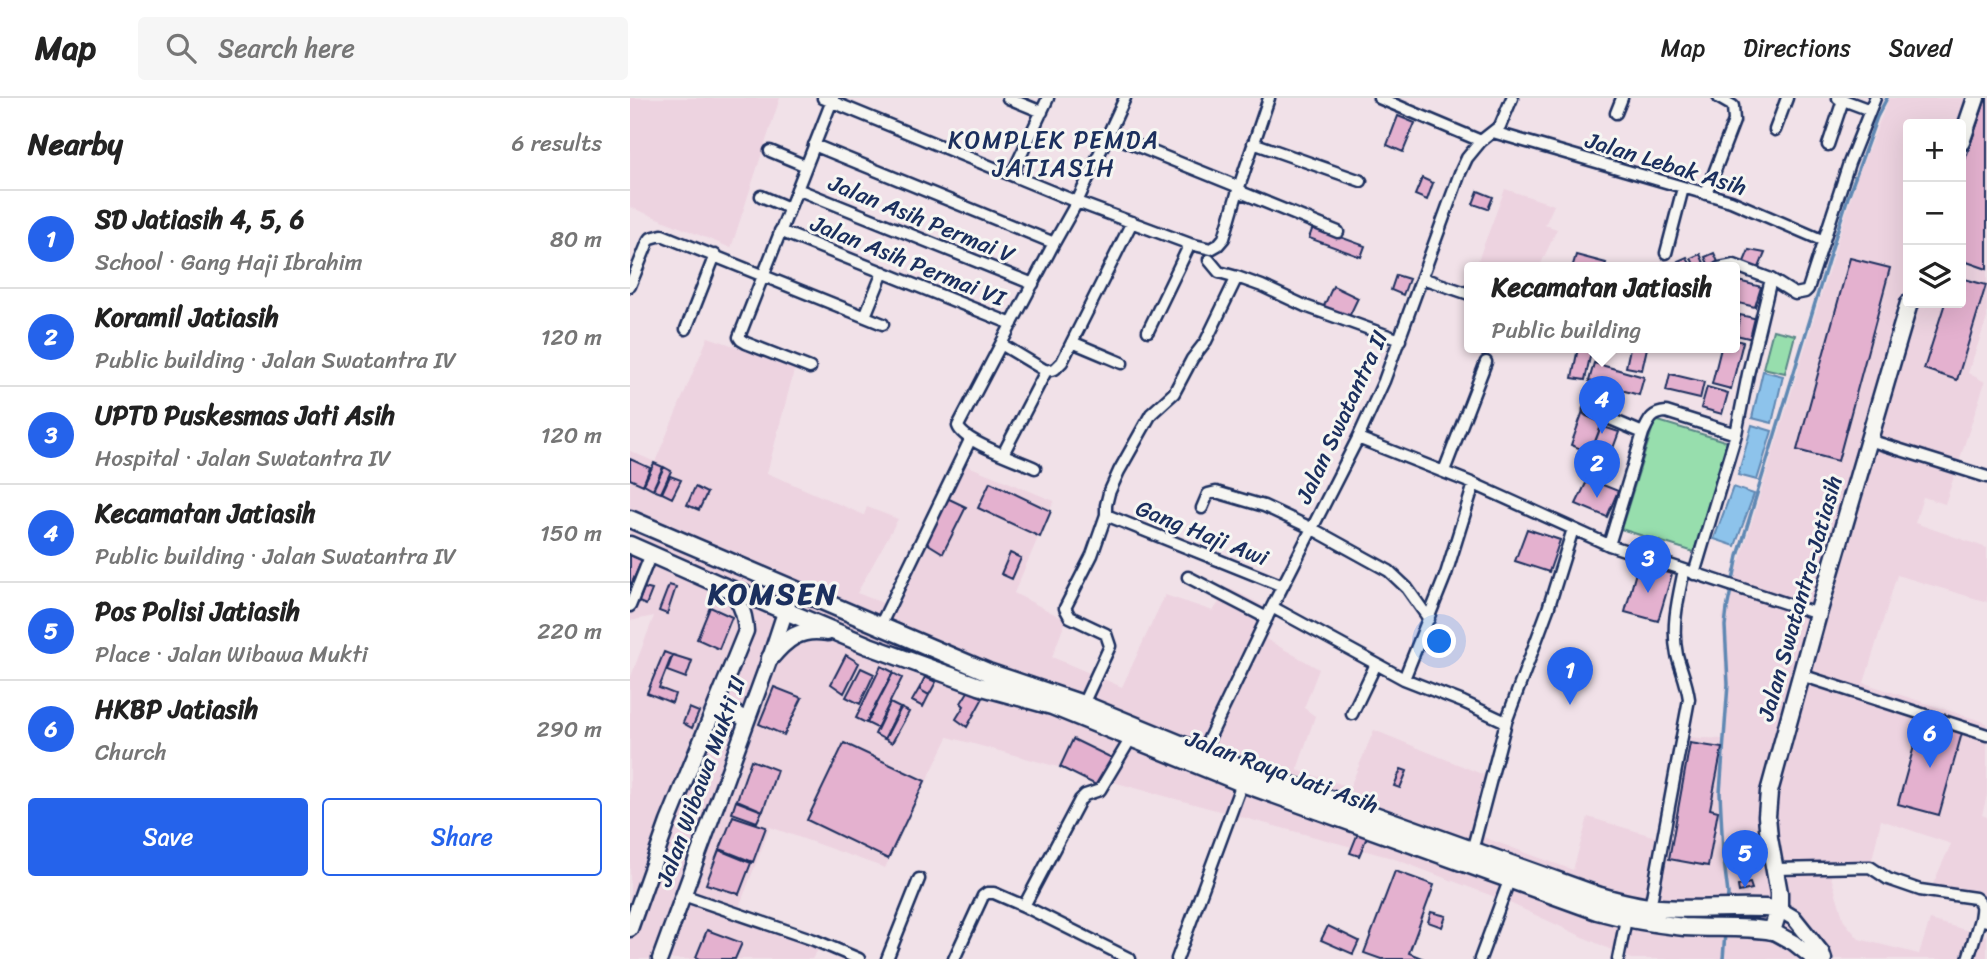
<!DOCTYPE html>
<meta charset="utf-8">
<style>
body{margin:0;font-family:Sriracha,sans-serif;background:#f6f6f6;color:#222}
.controls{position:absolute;right:21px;top:21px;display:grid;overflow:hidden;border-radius:7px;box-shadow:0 7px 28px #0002}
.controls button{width:63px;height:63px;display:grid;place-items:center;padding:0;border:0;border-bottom:2px solid #e0e0e0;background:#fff;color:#222;font:35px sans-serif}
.you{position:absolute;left:810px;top:544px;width:24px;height:24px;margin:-18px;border:5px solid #fff;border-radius:50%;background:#1a73e8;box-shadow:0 0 0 10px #1a73e833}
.badge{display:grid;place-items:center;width:46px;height:46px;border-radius:50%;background:#2563eb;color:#fff;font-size:23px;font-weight:700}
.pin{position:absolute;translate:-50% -58px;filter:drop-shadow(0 2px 4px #0008)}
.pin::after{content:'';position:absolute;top:37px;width:24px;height:21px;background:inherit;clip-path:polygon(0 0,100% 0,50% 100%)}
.popup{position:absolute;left:834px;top:164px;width:276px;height:91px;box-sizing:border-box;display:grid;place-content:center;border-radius:7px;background:#fff;filter:drop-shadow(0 2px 5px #0005);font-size:23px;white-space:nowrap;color:#767676}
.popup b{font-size:26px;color:#222}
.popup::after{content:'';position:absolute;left:50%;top:100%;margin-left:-14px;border:14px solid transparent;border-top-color:#fff}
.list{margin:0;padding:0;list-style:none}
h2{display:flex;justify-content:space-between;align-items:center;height:91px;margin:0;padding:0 28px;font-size:30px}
h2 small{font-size:23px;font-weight:400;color:#767676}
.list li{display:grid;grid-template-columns:46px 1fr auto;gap:21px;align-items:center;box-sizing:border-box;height:98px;padding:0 28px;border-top:2px solid #e0e0e0}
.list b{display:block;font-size:26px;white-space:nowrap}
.list p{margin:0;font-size:23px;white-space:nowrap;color:#767676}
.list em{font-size:23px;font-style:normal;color:#767676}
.actions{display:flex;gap:14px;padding:21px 28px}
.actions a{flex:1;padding:16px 0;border:2px solid #2563eb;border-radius:7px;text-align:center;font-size:24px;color:#2563eb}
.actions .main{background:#2563eb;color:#fff}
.icon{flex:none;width:38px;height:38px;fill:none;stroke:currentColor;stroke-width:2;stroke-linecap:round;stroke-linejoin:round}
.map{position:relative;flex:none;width:1357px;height:861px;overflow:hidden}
header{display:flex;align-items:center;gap:42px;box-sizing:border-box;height:98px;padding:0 35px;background:#fff;border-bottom:2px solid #e0e0e0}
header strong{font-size:33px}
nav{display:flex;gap:38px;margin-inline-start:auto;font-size:24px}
.search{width:490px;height:63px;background:#f6f6f6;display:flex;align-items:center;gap:18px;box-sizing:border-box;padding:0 24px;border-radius:7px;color:#767676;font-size:26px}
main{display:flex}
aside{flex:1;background:#fff}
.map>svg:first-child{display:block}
.built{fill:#edd3e0;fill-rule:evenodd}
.green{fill:#97dead;stroke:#598686;stroke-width:2}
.water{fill:#8dc3eb;stroke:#5f88b3;stroke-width:2}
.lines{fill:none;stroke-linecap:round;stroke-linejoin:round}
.stream{stroke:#5f88b3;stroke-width:3.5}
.building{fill:#e4b1cf;stroke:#1b2f5e;stroke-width:2}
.street-casing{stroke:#1b2f5e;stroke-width:15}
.secondary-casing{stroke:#1b2f5e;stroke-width:19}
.primary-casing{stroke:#1b2f5e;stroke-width:21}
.street{stroke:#f6f6f2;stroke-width:10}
.secondary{stroke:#f6f6f2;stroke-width:14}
.primary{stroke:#f6f6f2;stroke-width:16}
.labels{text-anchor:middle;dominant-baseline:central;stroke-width:6;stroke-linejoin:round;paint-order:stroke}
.street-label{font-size:23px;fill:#1b2f5e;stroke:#f6f6f2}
.neighbourhood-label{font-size:24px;letter-spacing:2px;fill:#1b2f5e;stroke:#f6f6f2}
.district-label{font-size:30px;font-weight:bold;letter-spacing:2px;fill:#1b2f5e;stroke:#f6f6f2}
</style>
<header>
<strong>Map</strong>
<div class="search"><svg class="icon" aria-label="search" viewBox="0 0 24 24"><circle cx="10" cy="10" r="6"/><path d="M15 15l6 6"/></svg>Search here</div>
<nav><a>Map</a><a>Directions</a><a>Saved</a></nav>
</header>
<main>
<aside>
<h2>Nearby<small>6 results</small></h2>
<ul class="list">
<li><span class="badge">1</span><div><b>SD Jatiasih 4, 5, 6</b><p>School · Gang Haji Ibrahim</p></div><em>80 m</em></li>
<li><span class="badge">2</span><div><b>Koramil Jatiasih</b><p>Public building · Jalan Swatantra IV</p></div><em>120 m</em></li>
<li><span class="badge">3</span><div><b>UPTD Puskesmas Jati Asih</b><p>Hospital · Jalan Swatantra IV</p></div><em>120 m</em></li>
<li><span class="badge">4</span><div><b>Kecamatan Jatiasih</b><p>Public building · Jalan Swatantra IV</p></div><em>150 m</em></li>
<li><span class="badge">5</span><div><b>Pos Polisi Jatiasih</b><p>Place · Jalan Wibawa Mukti</p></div><em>220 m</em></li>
<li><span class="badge">6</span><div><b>HKBP Jatiasih</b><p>Church</p></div><em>290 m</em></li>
</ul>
<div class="actions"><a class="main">Save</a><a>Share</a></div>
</aside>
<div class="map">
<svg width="1357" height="861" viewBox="0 0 1357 861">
<rect width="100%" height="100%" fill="#f1e1e8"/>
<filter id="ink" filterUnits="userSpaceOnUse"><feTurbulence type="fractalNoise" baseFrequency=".0143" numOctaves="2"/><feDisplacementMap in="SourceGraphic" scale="14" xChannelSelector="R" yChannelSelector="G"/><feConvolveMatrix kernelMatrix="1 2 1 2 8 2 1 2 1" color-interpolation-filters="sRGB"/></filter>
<g filter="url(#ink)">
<path class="built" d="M0 0H150L101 150 0 109Z
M1259 0H1357V220L1338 275 1355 284 1315 406 1293 399 1285 425 1357 450V504L1267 477 1234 585 1357 625V697L1352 717 1357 719V803L1303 786 1321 746 1251 722 1242 762 1197 765 1214 823 1229 841 1289 856 1300 822 1357 838V861H1001L873 802 762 760 318 639 255 770 140 729 106 817 190 849 182 861H0V581L24 518 0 523V353L25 364 78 239 165 269 137 375 234 417 237 409 268 421 227 495 258 507 333 366 424 403 384 495 436 522 422 559 492 589 535 497 583 513 599 490 648 515 636 541 689 571 674 610 685 618 667 672 720 689 744 632 864 681 850 738 943 772 958 719 1036 742 1056 639 1094 641 1096 599 1092 521 1227 79ZM1278 26H1331V205H1278Z
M875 91 924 107 915 127 927 131 909 170H862L847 165Z"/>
<path class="green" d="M1143 232 1165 237 1155 275 1133 270Z
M1025 322 1098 344 1064 454 991 431Z"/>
<path class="water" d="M1133 273 1153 278 1142 325 1122 320Z
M1122 327 1142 333 1127 382 1108 377Z
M1103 389 1124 396 1105 448 1084 441Z"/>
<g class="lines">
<path class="stream" d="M1097 807 1098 796 1093 755 1090 695 1098 586 1095 528 1097 511 1108 458 1200 156 1218 99 1247 19 1257 0
M1093 861 1095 835"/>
</g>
<path class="building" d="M1356 0H1357V171L1331 162V74Z
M768 18 785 25 773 54 757 47Z
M792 80 803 85 797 102 785 97Z
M848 93 863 99 858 111 843 106Z
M683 129 735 148 731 159 679 140Z
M1119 152 1135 155 1128 172 1113 166Z
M1084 155 1088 164 1079 168 1075 159Z
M1070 156 1074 165 1065 169 1061 160Z
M946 157 976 165 974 170H942Z
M1057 159 1061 168 1051 170 1048 163Z
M1220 160 1260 170 1208 363 1167 352Z
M766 177 779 181 773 197 761 192Z
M1331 180 1356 187 1327 282 1294 271 1315 205H1331Z
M1105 182 1131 189 1125 209 1105 204Z
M703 188 728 200 718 221 693 210Z
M1110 217 1128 221 1123 241 1106 237Z
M1105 242 1113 244 1101 291 1082 286 1091 250H1105Z
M948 250H969L968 255 961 254 955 282 942 280Z
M1000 250H1017L1012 272 996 269Z
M964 265 1014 279 1009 297 959 283Z
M1040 276 1074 284 1070 301 1036 293Z
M1077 289 1098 295 1092 316 1071 310Z
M953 313 974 320 961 355 941 347Z
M971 328 989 334 982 353 964 346Z
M0 361 20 370 13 387 0 381Z
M24 365 33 369 23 391 14 386Z
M34 369 41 373 31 395 23 392Z
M40 378 51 382 42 400 32 395Z
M958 381 988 393 977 419 946 406Z
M360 384 421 413 410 439 348 410Z
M65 389 77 395 69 412 57 407Z
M317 400 336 409 313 455 295 444Z
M897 431 930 442 919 474 885 463Z
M380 455 391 460 382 481 371 476Z
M0 457 12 462 1 487 0 486Z
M1008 467 1042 476 1028 523 995 514Z
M39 487 46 489 37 516 29 513Z
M14 490 22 492 16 507 9 504Z
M80 509 102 519 89 551 67 541Z
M34 554 42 557 29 590 45 596 42 605 17 595Z
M43 557 62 563 56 580 37 573Z
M216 557 229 565 214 595 201 586Z
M251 568 263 574 236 625 226 620Z
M231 570 244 576 230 606 216 599Z
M263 575 272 580 247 630 237 625Z
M295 579 306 584 299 597 289 591Z
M144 589 172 600 154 637 129 626Z
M289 591 299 597 293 609 282 603Z
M339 592 353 600 337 629 326 621 334 608 331 605Z
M260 605 270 610 254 641 245 636Z
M59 610 69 614 62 630 53 625Z
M271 610 279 614 262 645 255 641Z
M1291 623 1332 635 1309 717 1268 706Z
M443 641 482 660 468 688 430 669Z
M214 645 295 683 258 761 177 722Z
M1060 645 1092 650 1080 711 1088 713 1078 768 1039 761Z
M121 662 147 672 133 713 107 702Z
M771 671 777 673 770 690 764 688Z
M106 703 132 713 127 724 102 715Z
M103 718 136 729 123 764 90 751Z
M728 735 737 739 729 758 720 755Z
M89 752 121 765 109 796 76 786Z
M765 773 804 787 779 855 794 861H751L734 855Z
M1120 785 1122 791 1109 794 1108 788Z
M801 814 816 818 812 829 798 824Z
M698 828 729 843 723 856 691 842Z
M77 832 112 845 105 861H70L66 859Z"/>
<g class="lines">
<g class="street-casing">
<path id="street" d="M193 0 447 104 560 146 581 151 588 147 594 140 609 89 639 0
M378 0 412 14
M749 0 851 43
M1208 0 1240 12
M986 15 992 0
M1145 32 1157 0
M863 34 1101 103 1194 143
M478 36 609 89 613 95 708 134
M623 45 731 83
M184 47 424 145
M1198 47 1213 2
M140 53 176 68
M382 76 418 0
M167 91 403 186
M1076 96 1104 23 1103 8 1089 0
M131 98 159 110
M150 133 382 226
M1036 155 1053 90
M579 162 589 174 607 179
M1089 170 1104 167 1141 181
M792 180 839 196
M0 188 18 144 21 140 32 137 253 226
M235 218 253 174
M56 231 85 157
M518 233 560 146
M442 244 492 265
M371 246 416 273
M180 270 116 245 111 242 109 239 203 0
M959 312 1013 335
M728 340 844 386 979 447 1188 516
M1239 342 1357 379
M373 356 416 273 425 271 432 264 502 124
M405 370C388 362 333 344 328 328L424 145 447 104 495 0
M814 373 856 264
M572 410 578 396 586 394 634 408 681 430 759 473 777 490 799 521
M476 417 653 488
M979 447 1013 335C1019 323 1021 315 1036 314L1106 336
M1064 476 1106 336 1118 276 1141 181 1165 196 1175 194 1178 191 1219 65 1245 0
M558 479 637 520
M0 508 21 456
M642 509 774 581 833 604 876 624
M250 528 340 342
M1171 577 1357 637
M774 581 816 476 844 386
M453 606 480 548 476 536 440 519 435 510 462 457 476 417V407L479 395 489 373 521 316 544 295 562 261 576 243 607 179 632 188 675 208 770 242
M722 616 746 566
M572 655 642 509 728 340 754 283 830 75 837 60 851 43 870 28 882 0
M842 753 876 624 918 511 943 431
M1146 771 1240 769 1258 781 1290 792 1345 800C1354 806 1351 812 1350 821
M53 797 184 842 229 861
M394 808 450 702 455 697 470 692 501 640
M1020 810 1059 601C1057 585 1051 572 1047 557 1041 528 1048 501 1054 472
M257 861 289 781
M324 861 353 798 357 795H364L394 808 500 861
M547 861 612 685
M850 861 880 780
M988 861 996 821
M1338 861 1350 821 1357 823"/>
</g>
<g class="secondary-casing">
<path id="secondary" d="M82 619C96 611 105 613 117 623
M1149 811 1164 820 1192 855 1194 861
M0 831 38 724 116 533C115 516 110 500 96 490
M1142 833 1164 845 1184 861
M30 861 140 560 163 490"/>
</g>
<g class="primary-casing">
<path id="primary" d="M1331 44 1346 0
M0 421 358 574 453 606 572 655 970 798C989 803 1009 809 1029 810 1069 813 1110 807 1149 811
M0 447 95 489 127 501 239 548 349 588 422 608 612 685 967 813C996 821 1025 826 1054 829 1084 831 1113 828 1142 833L1149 811V795L1139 740 1137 718 1139 694 1188 516 1279 205
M140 560C156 541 170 529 197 534"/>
</g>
<use href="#street" class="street"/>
<use href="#secondary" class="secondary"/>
<use href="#primary" class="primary"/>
</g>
</g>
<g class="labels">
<g class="street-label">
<text transform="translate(1036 66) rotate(17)">Jalan Lebak Asih</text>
<text transform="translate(292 121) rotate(22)">Jalan Asih Permai V</text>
<text transform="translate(278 163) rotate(22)">Jalan Asih Permai VI</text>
<text transform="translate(712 319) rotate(-65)">Jalan Swatantra II</text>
<text transform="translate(572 435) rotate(22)">Gang Haji Awi</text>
<text transform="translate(1170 500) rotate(-74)">Jalan Swatantra-Jatiasih</text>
<text transform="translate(652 674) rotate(20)">Jalan Raya Jati Asih</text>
<text transform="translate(71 683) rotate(-70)">Jalan Wibawa Mukti II</text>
</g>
<g class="neighbourhood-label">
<text x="424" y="42">KOMPLEK PEMDA<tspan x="424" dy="28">JATIASIH</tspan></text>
</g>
<g class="district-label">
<text x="143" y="496">KOMSEN</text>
</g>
</g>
</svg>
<div class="controls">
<button>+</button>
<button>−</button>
<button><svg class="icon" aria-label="layers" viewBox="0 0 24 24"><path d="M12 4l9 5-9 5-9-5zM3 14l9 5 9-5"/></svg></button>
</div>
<div class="you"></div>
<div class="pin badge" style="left:940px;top:607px">1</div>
<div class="pin badge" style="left:967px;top:400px">2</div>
<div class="pin badge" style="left:1018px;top:495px">3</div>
<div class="pin badge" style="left:972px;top:336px">4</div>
<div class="popup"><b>Kecamatan Jatiasih</b>Public building</div>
<div class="pin badge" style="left:1115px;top:790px">5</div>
<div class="pin badge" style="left:1300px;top:670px">6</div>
</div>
</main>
